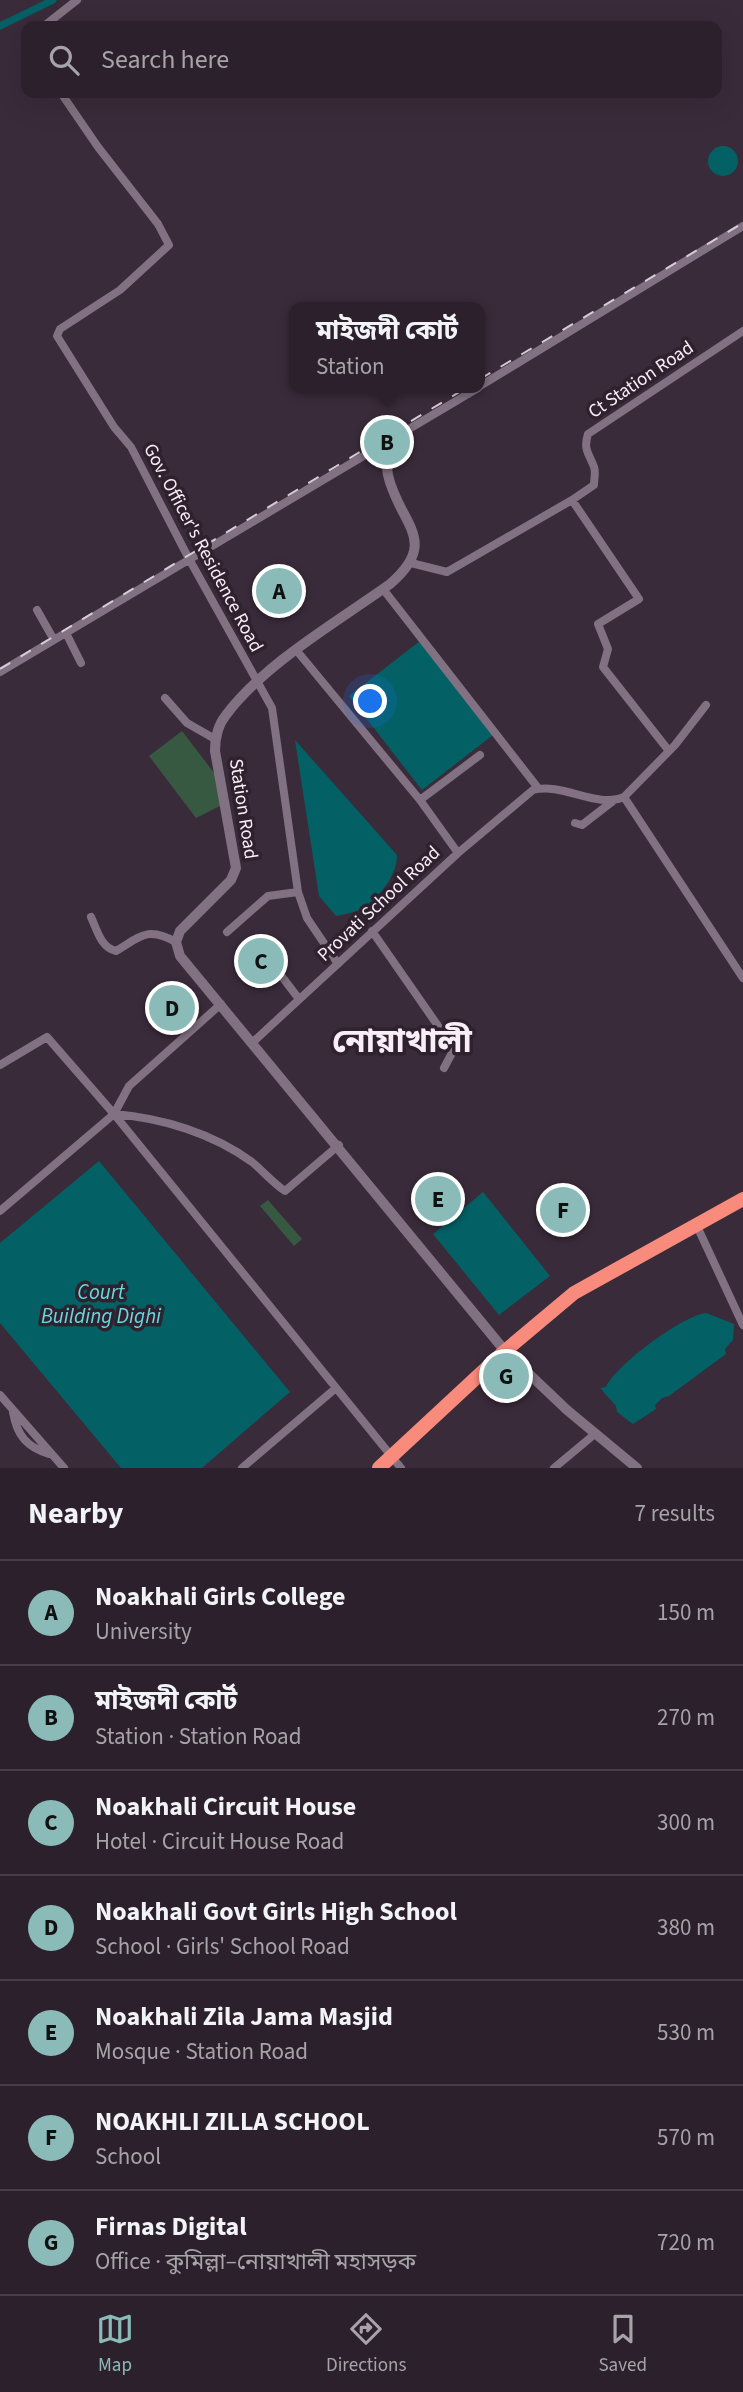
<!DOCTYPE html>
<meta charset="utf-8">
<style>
body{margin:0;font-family:"Source Sans 3","Noto Sans Bengali",sans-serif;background:#382d38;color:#f1f3f6}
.you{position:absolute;left:371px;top:702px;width:24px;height:24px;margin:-18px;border:5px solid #fff;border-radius:50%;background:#1a73e8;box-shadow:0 0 0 10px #1a73e833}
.badge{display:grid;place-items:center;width:46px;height:46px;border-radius:50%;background:#8bbbb9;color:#111;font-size:23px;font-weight:700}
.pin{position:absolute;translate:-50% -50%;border:4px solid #fff;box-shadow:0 2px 7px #0006}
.popup{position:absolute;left:289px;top:302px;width:196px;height:91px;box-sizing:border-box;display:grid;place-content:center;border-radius:14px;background:#2c202c;filter:drop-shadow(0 2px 5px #0005);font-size:23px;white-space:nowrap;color:#a6a3a9}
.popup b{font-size:26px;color:#f1f3f6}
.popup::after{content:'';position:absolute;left:50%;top:100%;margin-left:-14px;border:14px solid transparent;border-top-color:#2c202c}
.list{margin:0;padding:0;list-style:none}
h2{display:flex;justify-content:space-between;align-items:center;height:91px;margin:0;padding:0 28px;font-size:30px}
h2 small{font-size:23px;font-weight:400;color:#a6a3a9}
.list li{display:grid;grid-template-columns:46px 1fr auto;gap:21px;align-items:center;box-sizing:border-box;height:105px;padding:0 28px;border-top:2px solid #483e48}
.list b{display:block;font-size:26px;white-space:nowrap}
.list p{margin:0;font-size:23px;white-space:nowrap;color:#a6a3a9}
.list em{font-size:23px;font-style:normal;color:#a6a3a9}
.icon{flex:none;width:38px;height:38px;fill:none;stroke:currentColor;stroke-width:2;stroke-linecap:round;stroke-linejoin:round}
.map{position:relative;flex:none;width:743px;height:1468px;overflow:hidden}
.search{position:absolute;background:#2c202c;box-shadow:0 7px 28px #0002;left:21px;right:21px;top:21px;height:77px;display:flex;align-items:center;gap:18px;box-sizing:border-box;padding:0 24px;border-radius:14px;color:#a6a3a9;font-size:26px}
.sheet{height:826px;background:#2c202c}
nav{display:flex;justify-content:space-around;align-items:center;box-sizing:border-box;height:98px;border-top:2px solid #483e48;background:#2c202c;font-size:19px;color:#a6a3a9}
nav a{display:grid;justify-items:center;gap:4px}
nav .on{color:#8bbbb9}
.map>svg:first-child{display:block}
.green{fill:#385941}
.water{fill:#036165}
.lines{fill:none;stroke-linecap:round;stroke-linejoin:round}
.canal{stroke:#036165;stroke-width:7}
.street{stroke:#827182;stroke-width:8}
.secondary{stroke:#827182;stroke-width:10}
.highway{stroke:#f88b7b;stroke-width:14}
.rail{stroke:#d6cbd6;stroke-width:2;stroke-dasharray:12 12;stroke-linecap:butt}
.labels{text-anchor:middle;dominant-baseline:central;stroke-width:7;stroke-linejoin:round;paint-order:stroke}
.street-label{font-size:19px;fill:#f8eef8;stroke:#30212f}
.water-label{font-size:21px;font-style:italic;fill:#66dadf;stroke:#30212f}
.town-label{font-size:33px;font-weight:bold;fill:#f8eef8;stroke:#30212f}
</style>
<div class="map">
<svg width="743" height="1468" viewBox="0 0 743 1468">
<rect width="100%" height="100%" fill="#3a2b3a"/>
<path class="green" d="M182 731 218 778 220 806 196 818 149 756Z
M268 1200 302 1239 294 1246 260 1206Z"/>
<path class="water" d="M708 161a15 15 0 1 1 30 0a15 15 0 1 1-30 0Z
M420 641 493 735 422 790 349 696Z
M295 740 397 855C398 874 377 902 359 910 352 913 344 914 336 916L319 896Z
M99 1161 290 1392 202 1468H121L0 1323V1243Z
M483 1192 550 1276 499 1315 433 1234Z
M706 1313 734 1324 733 1340 725 1349 726 1354 669 1396 662 1398 655 1405 656 1409 633 1424 617 1412 616 1406 600 1388 606 1387C617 1364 682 1316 706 1313Z"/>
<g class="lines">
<path class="canal" d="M0 26 53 0"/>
<path class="street" d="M44 26 77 0
M61 93 98 147 158 224 169 245 120 290 60 329 57 336 114 427 131 447 188 557 272 708 298 892 307 918 338 964
M480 386 743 226
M572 500 594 485C594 479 596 472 594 467 589 453 583 450 588 434L743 331
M411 563 447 572 572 500 639 599 598 624 608 649 603 667 669 751
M383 589 538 788
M37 610 54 640
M66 633 81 663
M297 651 420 800 458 853
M0 672 478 388
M165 698 187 723 215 739
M624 797 743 978
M420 800 480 755
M575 823 582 825 613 801
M91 917C97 930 101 948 116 951 141 936 148 926 176 942
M372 931 452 1046V1053L444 1068
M227 932 268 896 298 892
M273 965 299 999
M253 1042 458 853 533 790C562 782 597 809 624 797L675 745 706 705
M0 1065 47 1037 114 1114 401 1468
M114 1114C162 1118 212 1133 252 1162 263 1171 273 1183 285 1191L339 1145
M0 1211 114 1114 129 1086 221 1004
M696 1224 743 1325
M0 1395 64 1468
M13 1412C17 1436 27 1447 49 1454
M242 1468 336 1388
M554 1468 596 1433"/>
<path class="secondary" d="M387 442C387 452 386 464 388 475 399 524 441 540 390 584 337 622 265 663 226 715 218 725 215 739 215 751L236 868 231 880 180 931 176 942 180 956 505 1351 567 1410 637 1468"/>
<path class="highway" d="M379 1468 505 1351 574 1293 743 1199"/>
<path class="rail" d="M480 379 743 223
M0 669 466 388"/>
</g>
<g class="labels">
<g class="street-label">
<text transform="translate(641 380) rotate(-34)">Ct Station Road</text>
<text transform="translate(203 548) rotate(62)">Gov. Officer's Residence Road</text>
<text transform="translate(243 809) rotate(81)">Station Road</text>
<text transform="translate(379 904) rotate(-43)">Provati School Road</text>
</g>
<g class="water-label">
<text x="101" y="1292">Court<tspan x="101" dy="24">Building Dighi</tspan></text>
</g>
<g class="town-label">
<text x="402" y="1041">নোয়াখালী</text>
</g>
</g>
</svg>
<div class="you"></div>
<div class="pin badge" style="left:279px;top:591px">A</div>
<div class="pin badge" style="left:387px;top:442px">B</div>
<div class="popup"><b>মাইজদী কোর্ট</b>Station</div>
<div class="pin badge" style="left:261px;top:961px">C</div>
<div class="pin badge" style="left:172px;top:1008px">D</div>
<div class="pin badge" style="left:438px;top:1199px">E</div>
<div class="pin badge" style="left:563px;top:1210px">F</div>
<div class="pin badge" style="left:506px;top:1376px">G</div>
<div class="search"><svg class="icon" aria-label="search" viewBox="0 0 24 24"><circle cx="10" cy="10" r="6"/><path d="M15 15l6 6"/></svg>Search here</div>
</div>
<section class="sheet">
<h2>Nearby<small>7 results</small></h2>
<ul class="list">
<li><span class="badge">A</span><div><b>Noakhali Girls College</b><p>University</p></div><em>150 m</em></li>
<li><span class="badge">B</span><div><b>মাইজদী কোর্ট</b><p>Station · Station Road</p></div><em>270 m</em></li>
<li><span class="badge">C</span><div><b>Noakhali Circuit House</b><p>Hotel · Circuit House Road</p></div><em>300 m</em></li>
<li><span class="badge">D</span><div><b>Noakhali Govt Girls High School</b><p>School · Girls' School Road</p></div><em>380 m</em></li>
<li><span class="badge">E</span><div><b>Noakhali Zila Jama Masjid</b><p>Mosque · Station Road</p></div><em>530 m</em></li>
<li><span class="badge">F</span><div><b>NOAKHLI ZILLA SCHOOL</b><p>School</p></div><em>570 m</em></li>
<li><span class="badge">G</span><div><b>Firnas Digital</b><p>Office · কুমিল্লা–নোয়াখালী মহাসড়ক</p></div><em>720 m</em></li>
</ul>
</section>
<nav>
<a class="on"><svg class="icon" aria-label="map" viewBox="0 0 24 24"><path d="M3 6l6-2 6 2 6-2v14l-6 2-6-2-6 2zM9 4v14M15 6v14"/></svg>Map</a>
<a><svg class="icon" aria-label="directions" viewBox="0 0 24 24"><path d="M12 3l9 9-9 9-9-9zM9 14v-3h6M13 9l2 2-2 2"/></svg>Directions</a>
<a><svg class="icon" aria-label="saved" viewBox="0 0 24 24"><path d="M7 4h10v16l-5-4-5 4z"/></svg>Saved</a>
</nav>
